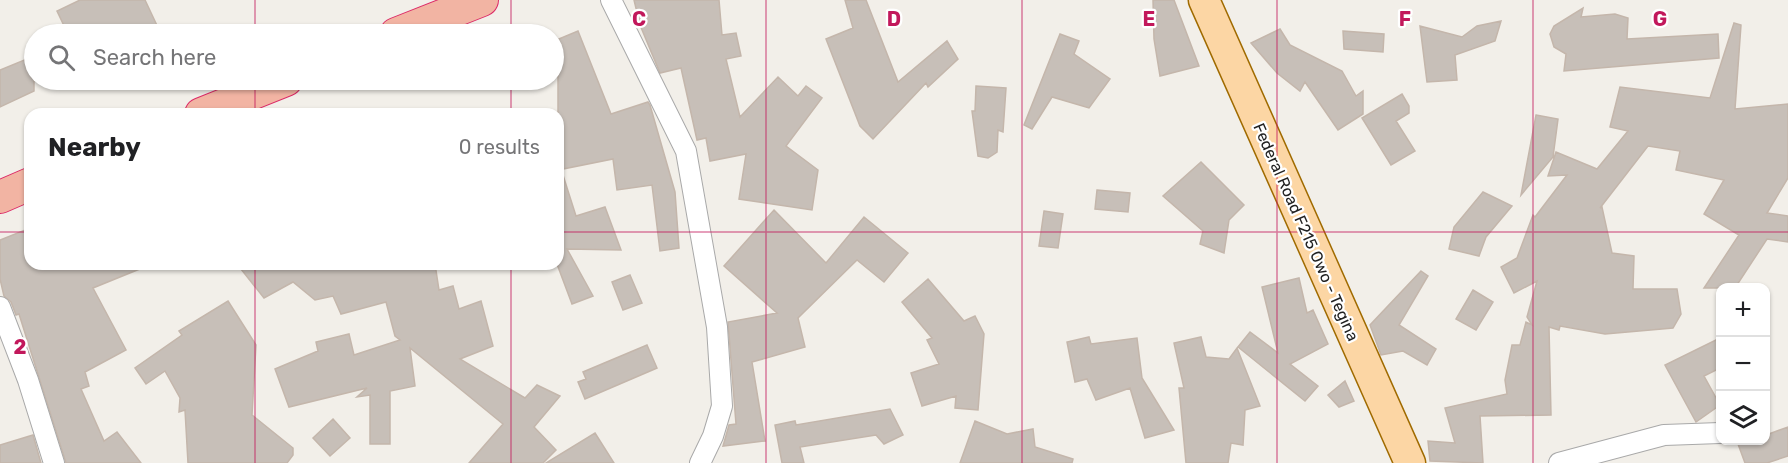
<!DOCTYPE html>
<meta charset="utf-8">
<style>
body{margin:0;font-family:Rubik,sans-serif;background:#f2f2f2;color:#202124}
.controls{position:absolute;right:18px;bottom:18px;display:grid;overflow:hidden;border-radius:12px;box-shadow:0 2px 4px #0004}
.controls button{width:54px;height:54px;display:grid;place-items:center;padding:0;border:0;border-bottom:2px solid #e0e0e0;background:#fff;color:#202124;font:30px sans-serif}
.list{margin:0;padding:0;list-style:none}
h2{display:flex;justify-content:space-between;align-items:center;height:78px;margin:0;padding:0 24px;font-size:26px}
h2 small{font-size:20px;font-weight:400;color:#757577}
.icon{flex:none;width:33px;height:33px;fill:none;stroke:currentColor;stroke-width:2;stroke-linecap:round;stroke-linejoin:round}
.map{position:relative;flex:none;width:1788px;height:463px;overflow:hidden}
.search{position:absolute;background:#fff;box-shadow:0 2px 4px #0004;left:24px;top:24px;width:540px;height:66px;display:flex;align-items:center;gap:15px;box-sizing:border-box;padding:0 21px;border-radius:33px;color:#757577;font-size:22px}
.panel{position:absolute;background:#fff;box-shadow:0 2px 4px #0004;left:24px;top:108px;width:540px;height:162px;border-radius:18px}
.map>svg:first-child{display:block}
.building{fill:#c7bfb8;stroke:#c4b6ab;stroke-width:1.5}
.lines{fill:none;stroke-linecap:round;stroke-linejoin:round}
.minor-casing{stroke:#a9a9a9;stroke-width:22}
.primary-casing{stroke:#a06b00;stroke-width:33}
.trunk-casing{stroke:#dc2a67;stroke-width:34}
.minor{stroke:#fff;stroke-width:20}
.primary{stroke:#fcd6a4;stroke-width:30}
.trunk{stroke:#f2b4a3;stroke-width:32}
.grid{fill:none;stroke:#c2185b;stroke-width:1.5;stroke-opacity:0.55}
.labels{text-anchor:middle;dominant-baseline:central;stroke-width:4.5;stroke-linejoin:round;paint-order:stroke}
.street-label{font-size:16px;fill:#222;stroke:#fff}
.grid-label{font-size:20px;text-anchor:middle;font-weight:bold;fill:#c2185b;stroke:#fff;stroke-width:4.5;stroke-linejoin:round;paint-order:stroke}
</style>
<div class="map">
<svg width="1788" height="463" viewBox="0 0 1788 463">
<rect width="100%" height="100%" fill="#f2efe9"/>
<path class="building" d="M80 0H145L161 34H68L57 11Z
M634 0H719L722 35 736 33 741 56 726 59 740 117 778 77 798 96 806 86 822 98 786 146 818 170 812 210 739 199 746 154 710 161 706 138 697 140 681 68 660 73 640 25Z
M845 0H866L898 82 947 41 958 59 928 87 926 83 873 139 860 126 826 39 853 28Z
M1153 0H1174L1199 66 1160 76 1154 39Z
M1583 8 1581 17 1615 14 1628 18 1627 39 1718 34 1719 58 1564 71 1566 54 1554 47 1550 34 1554 26Z
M1501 21 1495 41 1455 55 1457 80 1427 82 1420 26 1462 37 1477 26Z
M1734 23 1741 25 1735 109 1788 104V178L1767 213 1788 216V242L1767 239 1735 288H1704L1739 235 1704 214 1724 180 1676 170 1680 151 1648 146 1600 208 1602 207 1612 253 1634 256 1633 289H1677L1681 314 1673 328 1605 334 1560 326 1559 330 1549 327 1551 415 1480 416 1483 463 1430 461 1428 441 1455 443 1445 408 1507 394 1505 380 1512 345H1520L1526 322 1532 325 1527 317 1537 281 1514 293 1501 267 1517 258 1533 215 1535 217 1567 175 1548 176 1556 152 1597 169 1628 131 1610 127 1620 87 1710 98Z
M1280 29 1290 45 1342 71 1356 96 1363 91V114L1338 130 1305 82 1300 91 1277 73 1251 43Z
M578 31 611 114 648 102 650 105 675 192 679 248 660 251 652 185 617 190 613 159 558 170V70L554 59V41Z
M1343 31 1384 34 1383 52 1344 49Z
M1060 34 1079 41 1074 54 1110 79 1089 108 1052 97 1032 129 1024 125Z
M34 56V91L0 107V70Z
M976 86 1006 88 1003 132 998 130 997 152 988 158 978 156 972 111H975Z
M1402 94 1409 106V113L1396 121 1415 151 1391 165 1362 118Z
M1536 115 1558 119 1553 157 1521 195Z
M1201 162 1244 205 1229 220 1224 253 1200 244 1203 231 1163 196Z
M562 172 576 216 605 207 621 250 567 249 593 296 572 304 557 264 558 173Z
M1097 190 1130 193 1128 212 1095 209Z
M1483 192 1512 206 1486 237 1479 256 1449 249 1454 227Z
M774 210 826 263 864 217 908 253 884 282 857 260 798 318 805 347 752 362 765 441 723 446 729 425 736 424 728 322 777 313 724 266Z
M1044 211 1063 214 1058 248 1039 246Z
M30 228V264H152L93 288 126 350 85 372 89 386 81 389 104 441 117 432 141 463H66L19 314 16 315 11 302 4 296 0 279V240Z
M237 264H435L439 290 453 286 459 309 481 301 493 346 460 359 525 398 537 385 560 396 534 427 556 450 543 463H469L503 424 410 348 415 386 390 391V444H370V395L357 397 367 388 289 407 275 369 318 351 316 342 349 334 354 355 400 340 395 336 386 302 341 314 333 296 315 300 293 282 264 298Z
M1421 271 1428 276 1399 325 1436 349 1427 365 1403 351 1381 355 1370 325Z
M630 275 642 303 623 310 612 282Z
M1299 278 1307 313 1313 310 1328 344 1290 364 1318 386 1305 401 1238 347 1250 332 1278 353 1262 287Z
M928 279 964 321 975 316 984 334 978 410 955 408 956 396 922 406 911 373 939 364 927 340 932 338 902 302Z
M1473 290 1493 302 1476 330 1456 319Z
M228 301 256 345 252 415 293 448V455L287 463H188L185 410 179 412 180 398 165 371 146 384 135 368 182 335 179 331Z
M1089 337 1091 344 1137 338 1142 378 1174 430 1145 438 1130 388 1096 400 1087 379 1075 382 1067 342Z
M1201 337 1206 357 1229 359 1237 348 1260 406 1245 410 1243 445 1231 443 1228 463H1186L1179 388H1184L1174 343Z
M1720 338V368L1704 376 1720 405 1696 422 1665 365Z
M647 345 657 368 585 399 578 382 586 379 583 372Z
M1345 381 1354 401 1339 407 1328 395Z
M890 409 903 435 884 444 876 435 800 447 804 463H782L775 425 795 421 796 425Z
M333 419 350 438 330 456 313 438Z
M975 421 1007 434 1033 429 1035 447 1073 459 1072 463H960Z
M1788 427V456L1767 463H1745L1738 444 1749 441H1766V435Z
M595 433 614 463H546Z
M33 435 41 463H0V445Z"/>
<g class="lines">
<g class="minor-casing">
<path id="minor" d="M611 0 686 151 717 327 722 406 713 436 700 463
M0 307 28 380 54 463
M1559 463 1664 435 1720 433"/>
</g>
<g class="primary-casing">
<path id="primary" d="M1204 0 1410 463"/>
</g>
<g class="trunk-casing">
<path id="trunk" d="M396 34 482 0
M201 114 286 80
M0 197 30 184"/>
</g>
<use href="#minor" class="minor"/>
<use href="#primary" class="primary"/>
<use href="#trunk" class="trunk"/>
</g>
<path class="grid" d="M255 0V34M511 0V34M766 0V463M1022 0V463M1277 0V463M1533 0V463M255 80V114M511 80V114M0 232H30M558 232H1788M255 264V463M511 264V463"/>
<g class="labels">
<g class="street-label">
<text transform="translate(1306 232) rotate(66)">Federal Road F215 Owo - Tegina</text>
</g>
</g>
<g class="grid-label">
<text x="639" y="26">C</text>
<text x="894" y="26">D</text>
<text x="1149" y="26">E</text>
<text x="1405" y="26">F</text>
<text x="1660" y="26">G</text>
<text x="20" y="354">2</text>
</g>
</svg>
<div class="controls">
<button>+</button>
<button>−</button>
<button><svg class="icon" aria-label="layers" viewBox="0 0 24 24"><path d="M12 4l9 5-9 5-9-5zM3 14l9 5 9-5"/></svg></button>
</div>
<div class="search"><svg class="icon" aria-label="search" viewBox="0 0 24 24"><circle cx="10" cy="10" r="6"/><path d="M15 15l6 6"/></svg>Search here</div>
<section class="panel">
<h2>Nearby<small>0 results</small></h2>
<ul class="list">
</ul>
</section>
</div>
